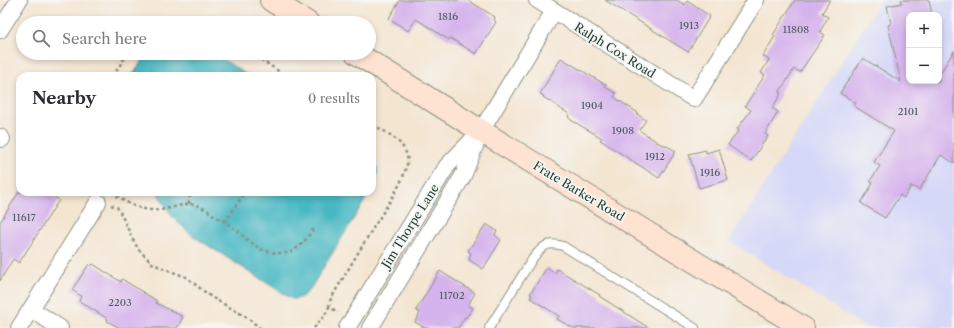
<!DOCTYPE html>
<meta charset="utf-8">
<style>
body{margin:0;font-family:"Libre Caslon Text",serif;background:#f2f2f3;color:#2b2b33}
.controls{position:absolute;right:12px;top:12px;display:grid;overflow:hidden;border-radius:8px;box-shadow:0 2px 6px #0003}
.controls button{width:36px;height:36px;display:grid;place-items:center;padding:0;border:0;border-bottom:1px solid #e1e1e2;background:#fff;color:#2b2b33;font:20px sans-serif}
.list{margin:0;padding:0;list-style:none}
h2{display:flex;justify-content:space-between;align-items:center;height:52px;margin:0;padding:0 16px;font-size:17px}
h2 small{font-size:13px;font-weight:400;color:#7c7c81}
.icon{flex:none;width:22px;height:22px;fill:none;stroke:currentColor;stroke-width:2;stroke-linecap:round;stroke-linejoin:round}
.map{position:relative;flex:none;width:954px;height:328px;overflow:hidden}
.search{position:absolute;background:#fff;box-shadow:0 2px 6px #0003;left:16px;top:16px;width:360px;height:44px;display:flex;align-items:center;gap:10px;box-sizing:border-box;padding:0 14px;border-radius:22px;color:#7c7c81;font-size:15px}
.panel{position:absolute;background:#fff;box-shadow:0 2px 6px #0003;left:16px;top:72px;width:360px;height:124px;border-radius:12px}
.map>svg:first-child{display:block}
.built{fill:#d6d8f8;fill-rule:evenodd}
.water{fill:#4ab8c3;stroke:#347a7c}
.building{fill:#d5b3ec}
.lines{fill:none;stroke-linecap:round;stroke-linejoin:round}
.lane-casing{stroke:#8a9182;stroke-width:10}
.street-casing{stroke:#8a9182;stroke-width:18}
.secondary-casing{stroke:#8a9182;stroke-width:24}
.path{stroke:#8a9182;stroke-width:2.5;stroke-dasharray:3 3;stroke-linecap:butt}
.lane{stroke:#fff;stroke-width:8}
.street{stroke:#fff;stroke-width:16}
.secondary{stroke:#fee3d2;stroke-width:22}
.labels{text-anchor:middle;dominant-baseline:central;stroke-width:3.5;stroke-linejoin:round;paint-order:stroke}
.number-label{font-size:10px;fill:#4c5a62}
.street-label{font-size:12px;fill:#1f3d34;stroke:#f6f6f2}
</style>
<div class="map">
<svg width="954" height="328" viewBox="0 0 954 328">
<rect width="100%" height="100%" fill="#f6f6f2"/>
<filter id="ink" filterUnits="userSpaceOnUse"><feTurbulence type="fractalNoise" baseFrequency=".025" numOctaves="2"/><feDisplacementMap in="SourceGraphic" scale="8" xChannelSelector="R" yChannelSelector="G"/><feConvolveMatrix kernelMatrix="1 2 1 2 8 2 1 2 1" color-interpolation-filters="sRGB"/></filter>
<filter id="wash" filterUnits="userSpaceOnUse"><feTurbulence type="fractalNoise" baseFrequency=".012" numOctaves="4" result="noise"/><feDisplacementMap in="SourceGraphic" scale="16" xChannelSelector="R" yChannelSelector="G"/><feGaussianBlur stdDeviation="0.9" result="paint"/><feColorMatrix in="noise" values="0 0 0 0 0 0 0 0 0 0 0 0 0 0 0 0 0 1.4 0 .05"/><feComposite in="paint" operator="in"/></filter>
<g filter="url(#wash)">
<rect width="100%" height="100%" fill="#f4e5d1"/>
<path class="built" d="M881 0H954V328H867L729 241ZM909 15H939V81H909Z"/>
<path class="water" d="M147 53H213L249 76H132Z
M372 157C379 167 379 178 372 189Z
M156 192H370L309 291C303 296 300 299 292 299L193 236 180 224 172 216 158 194Z"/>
<g id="blocks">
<path class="building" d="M400 0H468L495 17 494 20 496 22 476 54 452 39 450 38 449 40 416 19 408 31 389 18Z
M605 0H677L685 5 687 1 710 16 688 52Z
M795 0H830L822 13 828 17 820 32 825 35 800 72 794 69 779 93 781 94 772 108 778 112 765 134 768 136 751 161 728 145 739 130 737 129 751 110 745 106 765 75 761 73 769 60 763 56 775 36 773 35Z
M901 0H929L932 15H909V81H939V75L954 51V163L941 155 919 190 911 186 904 198 900 195 885 218 861 203 873 183 870 181 880 166 874 162 894 131 854 106 856 103 840 93 863 58 901 82 888 25 891 24 887 6 902 3Z
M561 58 606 85 605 87 616 93 614 97 638 113 637 114 646 120 639 130 662 145 663 144 676 151 659 178 600 140 602 138 571 120 568 117 569 114 543 97 544 96 540 94Z
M719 149 728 180 699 188 689 154 706 150V153Z
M19 192H47L59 200 19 263 13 259 0 281V222Z
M486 224 497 231 495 235 501 240 483 269 469 260 471 253 468 251Z
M89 264 91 266 93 264 121 282 122 279 157 301 156 303 183 317 177 328H120L107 321 108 319 79 301 81 296 72 290Z
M547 267 555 273 557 269 600 295 599 296 649 328H573L557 319 559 316 530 298 532 295 530 294Z
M440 271 475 293 468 305 473 308 466 318 465 317 458 328H425L415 322 420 313 416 310Z"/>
</g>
</g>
<g filter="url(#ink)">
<use href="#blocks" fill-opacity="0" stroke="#8a9182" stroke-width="1"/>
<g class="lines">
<g class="lane-casing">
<path id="lane" d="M489 328 533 258C543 246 547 241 563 246L695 328"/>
</g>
<g class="street-casing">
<path id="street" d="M537 0 694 99 756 0
M0 30 19 0
M0 137 2 139
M31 309 60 328
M19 328 98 202
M347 328 447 166 476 136
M370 328 463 176 481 131 554 11"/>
</g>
<g class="secondary-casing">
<path id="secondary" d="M271 0 308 23
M356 53 481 131 803 328"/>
</g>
<path class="path" d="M175 23 178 22 192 23
M251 53 286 76
M113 76 128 53
M111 193C119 196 125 202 132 205 139 208 146 210 153 210 167 211 183 202 196 205 202 207 207 210 212 214 220 219 227 223 235 229 251 242 260 254 283 253 286 253 289 253 292 251 302 246 308 236 315 227
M189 204 190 192
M111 205 117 207 121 214 133 240 139 250 152 263 160 267 186 277 211 297 245 316 260 328
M225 222 245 192
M329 307 330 301 336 290C351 265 366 239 382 214 389 202 401 185 405 171 407 167 408 161 407 156 403 140 385 132 372 124
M314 328 325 315 329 307 338 312"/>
<use href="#lane" class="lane"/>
<use href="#street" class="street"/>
<use href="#secondary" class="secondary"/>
</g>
</g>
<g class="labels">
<g class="number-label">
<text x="448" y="16">1816</text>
<text x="689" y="25">1913</text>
<text x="796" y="29">11808</text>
<text x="592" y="105">1904</text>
<text x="908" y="111">2101</text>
<text x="623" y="130">1908</text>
<text x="655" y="156">1912</text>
<text x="710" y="172">1916</text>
<text x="24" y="217">11617</text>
<text x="452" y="295">11702</text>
<text x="120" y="302">2203</text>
</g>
<g class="street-label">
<text transform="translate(615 50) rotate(32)">Ralph Cox Road</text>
<text transform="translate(579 191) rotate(31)">Frate Barker Road</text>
<text transform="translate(410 226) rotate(-58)">Jim Thorpe Lane</text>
</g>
</g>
</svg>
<div class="controls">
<button>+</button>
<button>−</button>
</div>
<div class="search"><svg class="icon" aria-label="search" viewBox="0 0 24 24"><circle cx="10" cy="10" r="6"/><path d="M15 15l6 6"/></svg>Search here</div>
<section class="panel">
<h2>Nearby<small>0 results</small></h2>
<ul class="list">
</ul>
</section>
</div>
